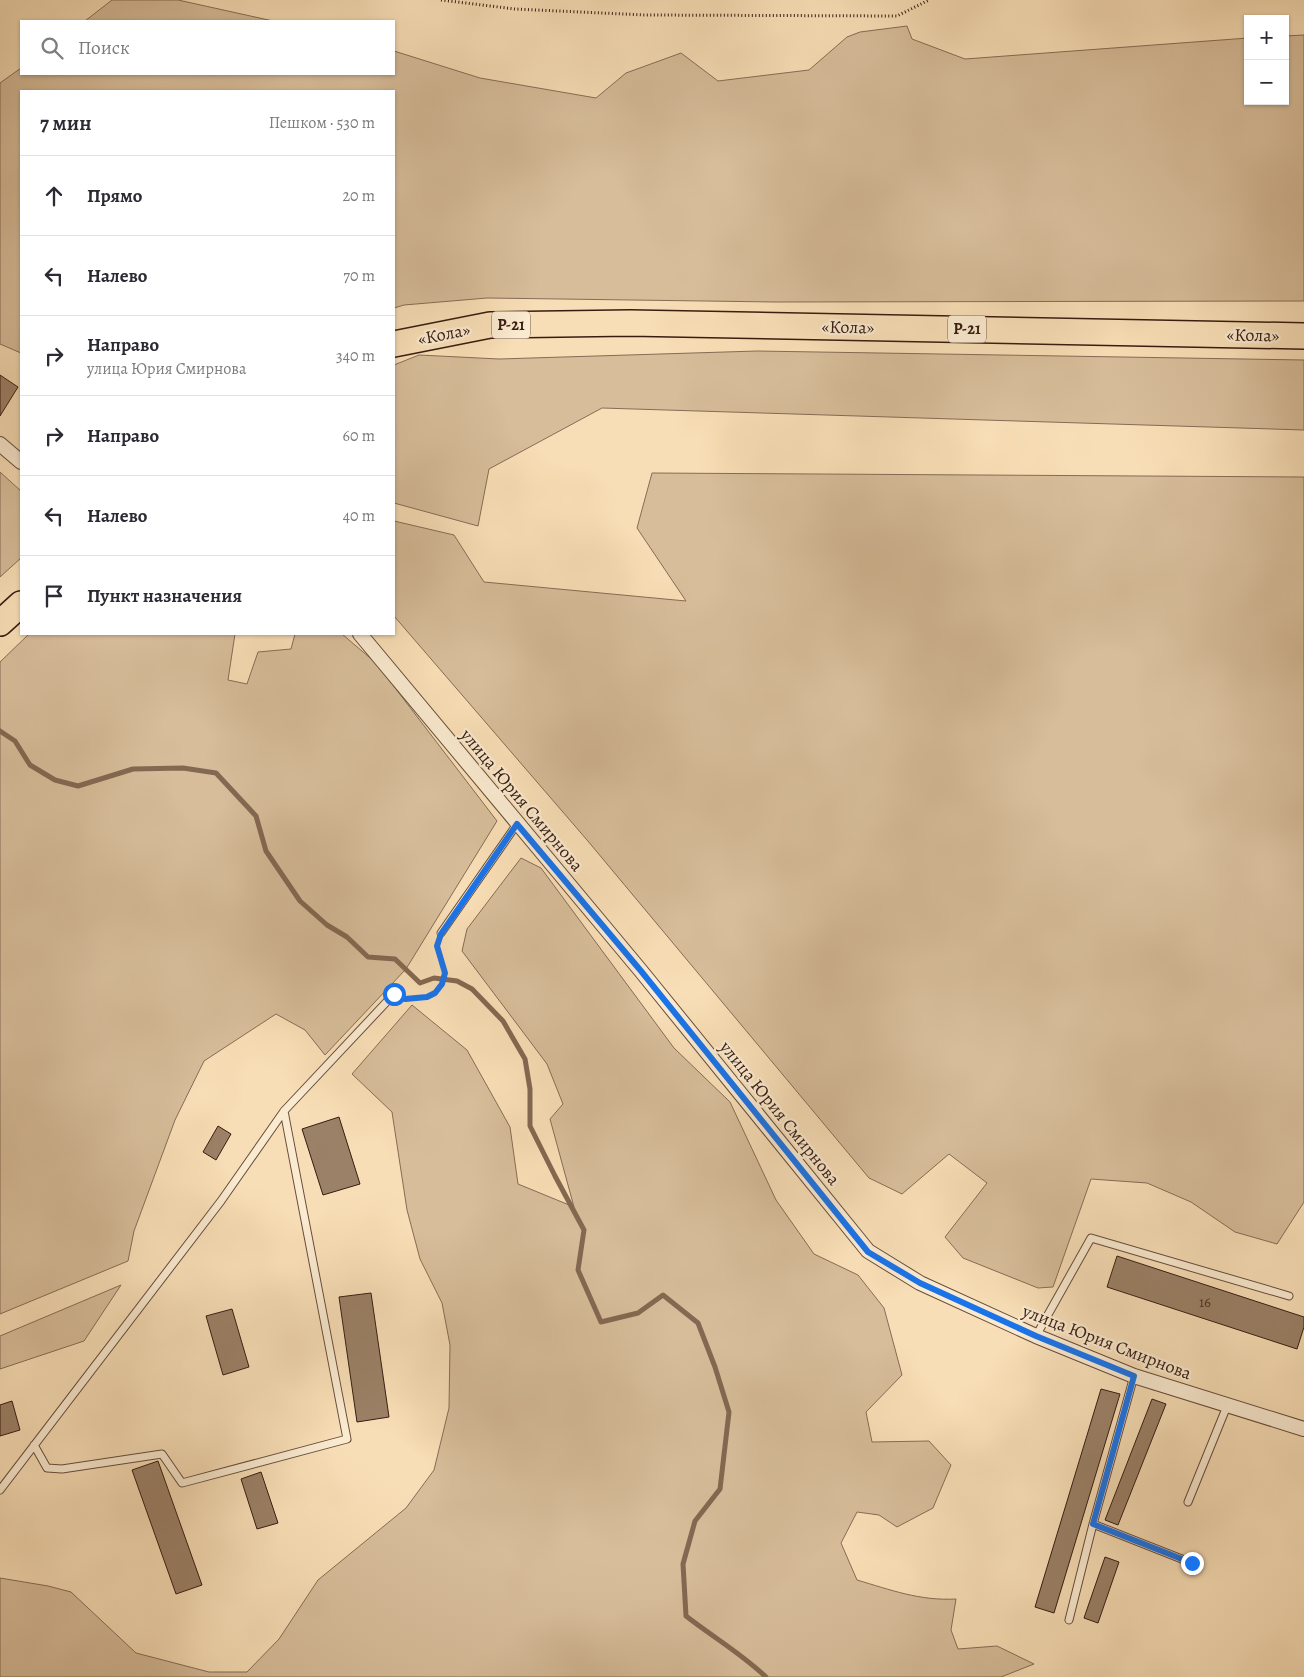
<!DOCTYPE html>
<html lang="ru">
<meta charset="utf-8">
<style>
body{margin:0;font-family:Alegreya,serif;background:#f2f2f3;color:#2b2b33}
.controls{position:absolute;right:15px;top:15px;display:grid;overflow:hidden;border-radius:0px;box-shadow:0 1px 4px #0004}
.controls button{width:45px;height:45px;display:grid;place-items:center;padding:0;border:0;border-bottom:1px solid #e1e1e2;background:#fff;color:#2b2b33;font:25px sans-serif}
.stop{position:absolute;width:15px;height:15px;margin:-11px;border:4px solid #1a73e8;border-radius:50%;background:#fff}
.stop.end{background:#1a73e8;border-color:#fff;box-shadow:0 1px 5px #0008}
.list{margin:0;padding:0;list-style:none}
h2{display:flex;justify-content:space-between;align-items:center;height:65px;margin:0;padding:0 20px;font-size:21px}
h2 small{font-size:16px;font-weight:400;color:#7c7c81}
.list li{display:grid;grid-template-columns:32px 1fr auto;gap:15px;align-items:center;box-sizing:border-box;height:80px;padding:0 20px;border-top:1px solid #e1e1e2}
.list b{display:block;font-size:19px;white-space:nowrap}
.list p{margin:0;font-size:16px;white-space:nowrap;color:#7c7c81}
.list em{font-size:16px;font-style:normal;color:#7c7c81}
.icon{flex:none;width:28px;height:28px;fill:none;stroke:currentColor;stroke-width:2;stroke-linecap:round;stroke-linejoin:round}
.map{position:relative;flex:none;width:1304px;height:1677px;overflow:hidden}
.search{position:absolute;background:#fff;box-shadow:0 1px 4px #0004;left:20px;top:20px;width:375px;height:55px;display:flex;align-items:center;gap:12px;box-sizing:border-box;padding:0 18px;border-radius:0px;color:#7c7c81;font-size:19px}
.panel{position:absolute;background:#fff;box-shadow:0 1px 4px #0004;left:20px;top:90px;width:375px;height:545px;border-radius:0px}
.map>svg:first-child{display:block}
.green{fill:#d7bd9a;stroke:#876c56}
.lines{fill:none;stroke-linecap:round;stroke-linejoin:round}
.stream{stroke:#836952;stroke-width:5}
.building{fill:#9b8167;stroke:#371c11}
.lane-casing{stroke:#674c3a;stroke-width:9}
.street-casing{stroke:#674c3a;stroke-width:16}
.highway-casing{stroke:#371c11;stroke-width:28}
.path{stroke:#371c11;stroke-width:3;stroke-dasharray:1 2.5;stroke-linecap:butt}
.lane{stroke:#faead0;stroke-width:7}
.street{stroke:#faead0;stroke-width:14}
.highway{stroke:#f8deb6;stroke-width:25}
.route{stroke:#1a73e8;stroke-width:6}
.labels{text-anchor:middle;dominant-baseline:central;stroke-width:4.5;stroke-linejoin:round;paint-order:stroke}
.number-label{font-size:15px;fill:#503526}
.shield{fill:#faead0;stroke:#725a4a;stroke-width:1}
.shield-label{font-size:16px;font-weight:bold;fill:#371c11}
.street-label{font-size:18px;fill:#371c11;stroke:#faead0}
</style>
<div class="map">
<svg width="1304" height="1677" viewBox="0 0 1304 1677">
<rect width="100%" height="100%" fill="#f8deb6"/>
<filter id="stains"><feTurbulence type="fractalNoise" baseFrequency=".004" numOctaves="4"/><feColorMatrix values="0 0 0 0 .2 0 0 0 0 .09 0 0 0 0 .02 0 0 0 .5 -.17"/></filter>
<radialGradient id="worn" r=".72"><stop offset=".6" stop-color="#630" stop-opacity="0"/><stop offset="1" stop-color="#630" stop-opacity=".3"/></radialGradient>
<path class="green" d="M112 0H178L273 21H85Z
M907 26 912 39 965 59 1248 38V101H1285V36L1304 35V301L775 302 487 298 404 305 394 308V91H21V353L0 344V83L21 68V74H394V51L480 78 596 98 626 73 681 53 718 81 809 70 847 37 860 32Z
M757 351 1304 360V430L602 408 489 469 478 526 394 503V365L419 355 499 359Z
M0 472 21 491V558L0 577Z
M652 473 1304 477V1202L1277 1244 1235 1232 1191 1202 1147 1183 1091 1179 1053 1287 1038 1288 963 1258 945 1237 987 1183 949 1154 902 1194 869 1178 587 840 394 616V521L454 535 484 582 686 601 637 528Z
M29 634H235L228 680 247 684 258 652 291 649 295 634H342L376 663 497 821 406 969 325 1055 305 1030 276 1014 204 1061 175 1120 134 1231 128 1261 0 1314V662Z
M521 858 541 868 674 1048 730 1102 776 1200 814 1254 858 1275 884 1308 902 1375 866 1412 872 1442 929 1441 951 1465 933 1508 897 1527 879 1515 857 1512 841 1543 857 1580C891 1590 920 1601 956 1599L951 1630 958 1649 997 1646 1034 1664 1001 1677H0V1578L48 1586 71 1592 136 1653 209 1672H247L279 1639 318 1580 406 1508 434 1470 449 1408 450 1345 442 1303 420 1259 407 1210 392 1112 352 1074 412 1005 467 1050 510 1127 518 1184 574 1207 550 1119 563 1104 547 1064 462 951 467 929Z
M121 1285 84 1341 0 1369V1336Z"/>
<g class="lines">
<path class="stream" d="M0 731 15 741 30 765 55 780 78 786 133 769 183 768 216 773 256 816 266 851 300 901 327 925 347 937 368 957 395 959 420 983 434 978 457 981 472 989 503 1021 525 1059 530 1089V1126L555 1176 584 1230 578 1270 601 1322 638 1313 663 1295 698 1323 715 1367 729 1412 720 1489 695 1521 683 1564 686 1616C713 1637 742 1654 766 1677"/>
</g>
<path class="building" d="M0 375 18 387 0 416Z
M339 1117 360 1184 323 1195 302 1129Z
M218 1126 231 1134 216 1160 203 1152Z
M1117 1256 1304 1317V1327L1297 1349 1107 1287Z
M371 1293 389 1417 357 1422 339 1297Z
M232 1309 249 1367 223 1375 206 1316Z
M1101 1389 1120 1394 1054 1613 1035 1607Z
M1152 1399 1166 1404 1118 1525 1105 1520Z
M12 1401 20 1430 0 1436V1405Z
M158 1461 202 1585 176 1594 132 1470Z
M261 1472 278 1523 257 1529 241 1479Z
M1105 1557 1119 1562 1098 1623 1084 1618Z"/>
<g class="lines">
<g class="lane-casing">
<path id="lane" d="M441 933 517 824
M1036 1336 1091 1238 1289 1296
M34 1445 47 1468 62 1469 162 1454 182 1483 347 1439 284 1111
M0 1490 221 1201 284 1111 394 994
M1188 1502 1227 1406
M1093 1524 1192 1563
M1069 1620 1093 1524 1134 1376"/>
</g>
<g class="street-casing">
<path id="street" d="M0 444 21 462
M360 634 641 971 868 1251 920 1283 1036 1336 1134 1376 1304 1429"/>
</g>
<g class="highway-casing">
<path id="highway" d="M394 344 490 325 630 323 1304 336
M0 623 21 604"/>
</g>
<path class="path" d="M441 0 515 9 645 15 897 16 929 0
M403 998C421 1002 443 995 445 974 445 964 437 954 438 944"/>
<use href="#lane" class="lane"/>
<use href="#street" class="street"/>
<use href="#highway" class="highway"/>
</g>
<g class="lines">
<path class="route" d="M394 994 405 999 427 997 435 993 442 984 445 973 437 946 441 934 517 824 641 971 868 1252 920 1283 1036 1336 1134 1376 1093 1524 1192 1563"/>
</g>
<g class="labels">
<g class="number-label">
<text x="1205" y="1302">16</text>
</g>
<g class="shield">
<rect x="492" y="311.5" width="38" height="27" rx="4"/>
<rect x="948" y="315.5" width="38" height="27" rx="4"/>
</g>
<g class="shield-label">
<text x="511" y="325">Р-21</text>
<text x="967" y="329">Р-21</text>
</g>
<g class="street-label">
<text transform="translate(848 327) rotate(1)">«Кола»</text>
<text transform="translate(444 334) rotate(-11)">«Кола»</text>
<text transform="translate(1253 335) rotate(1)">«Кола»</text>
<text transform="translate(522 800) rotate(50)">улица Юрия Смирнова</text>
<text transform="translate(780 1113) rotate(51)">улица Юрия Смирнова</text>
<text transform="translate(1107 1342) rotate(21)">улица Юрия Смирнова</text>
</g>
</g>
<rect width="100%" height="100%" filter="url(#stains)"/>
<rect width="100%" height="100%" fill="url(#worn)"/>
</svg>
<div class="controls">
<button>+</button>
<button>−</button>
</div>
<div class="stop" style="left:394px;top:994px"></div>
<div class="stop end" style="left:1192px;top:1563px"></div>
<div class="search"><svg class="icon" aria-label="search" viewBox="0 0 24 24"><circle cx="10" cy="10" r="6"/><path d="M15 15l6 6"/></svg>Поиск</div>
<section class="panel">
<h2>7 мин<small>Пешком · 530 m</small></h2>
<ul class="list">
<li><svg class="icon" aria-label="ahead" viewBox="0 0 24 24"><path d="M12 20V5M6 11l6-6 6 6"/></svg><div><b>Прямо</b></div><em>20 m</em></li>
<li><svg class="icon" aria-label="left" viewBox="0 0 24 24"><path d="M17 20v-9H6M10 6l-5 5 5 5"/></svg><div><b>Налево</b></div><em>70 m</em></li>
<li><svg class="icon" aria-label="right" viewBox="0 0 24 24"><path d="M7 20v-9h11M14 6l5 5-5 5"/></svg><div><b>Направо</b><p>улица Юрия Смирнова</p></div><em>340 m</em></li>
<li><svg class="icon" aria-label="right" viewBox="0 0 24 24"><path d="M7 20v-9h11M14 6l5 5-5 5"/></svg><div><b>Направо</b></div><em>60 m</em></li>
<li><svg class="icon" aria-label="left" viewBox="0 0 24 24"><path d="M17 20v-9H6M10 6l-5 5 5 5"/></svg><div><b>Налево</b></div><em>40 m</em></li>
<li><svg class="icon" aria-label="arrive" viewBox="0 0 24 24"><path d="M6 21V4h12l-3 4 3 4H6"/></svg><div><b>Пункт назначения</b></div></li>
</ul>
</section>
</div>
